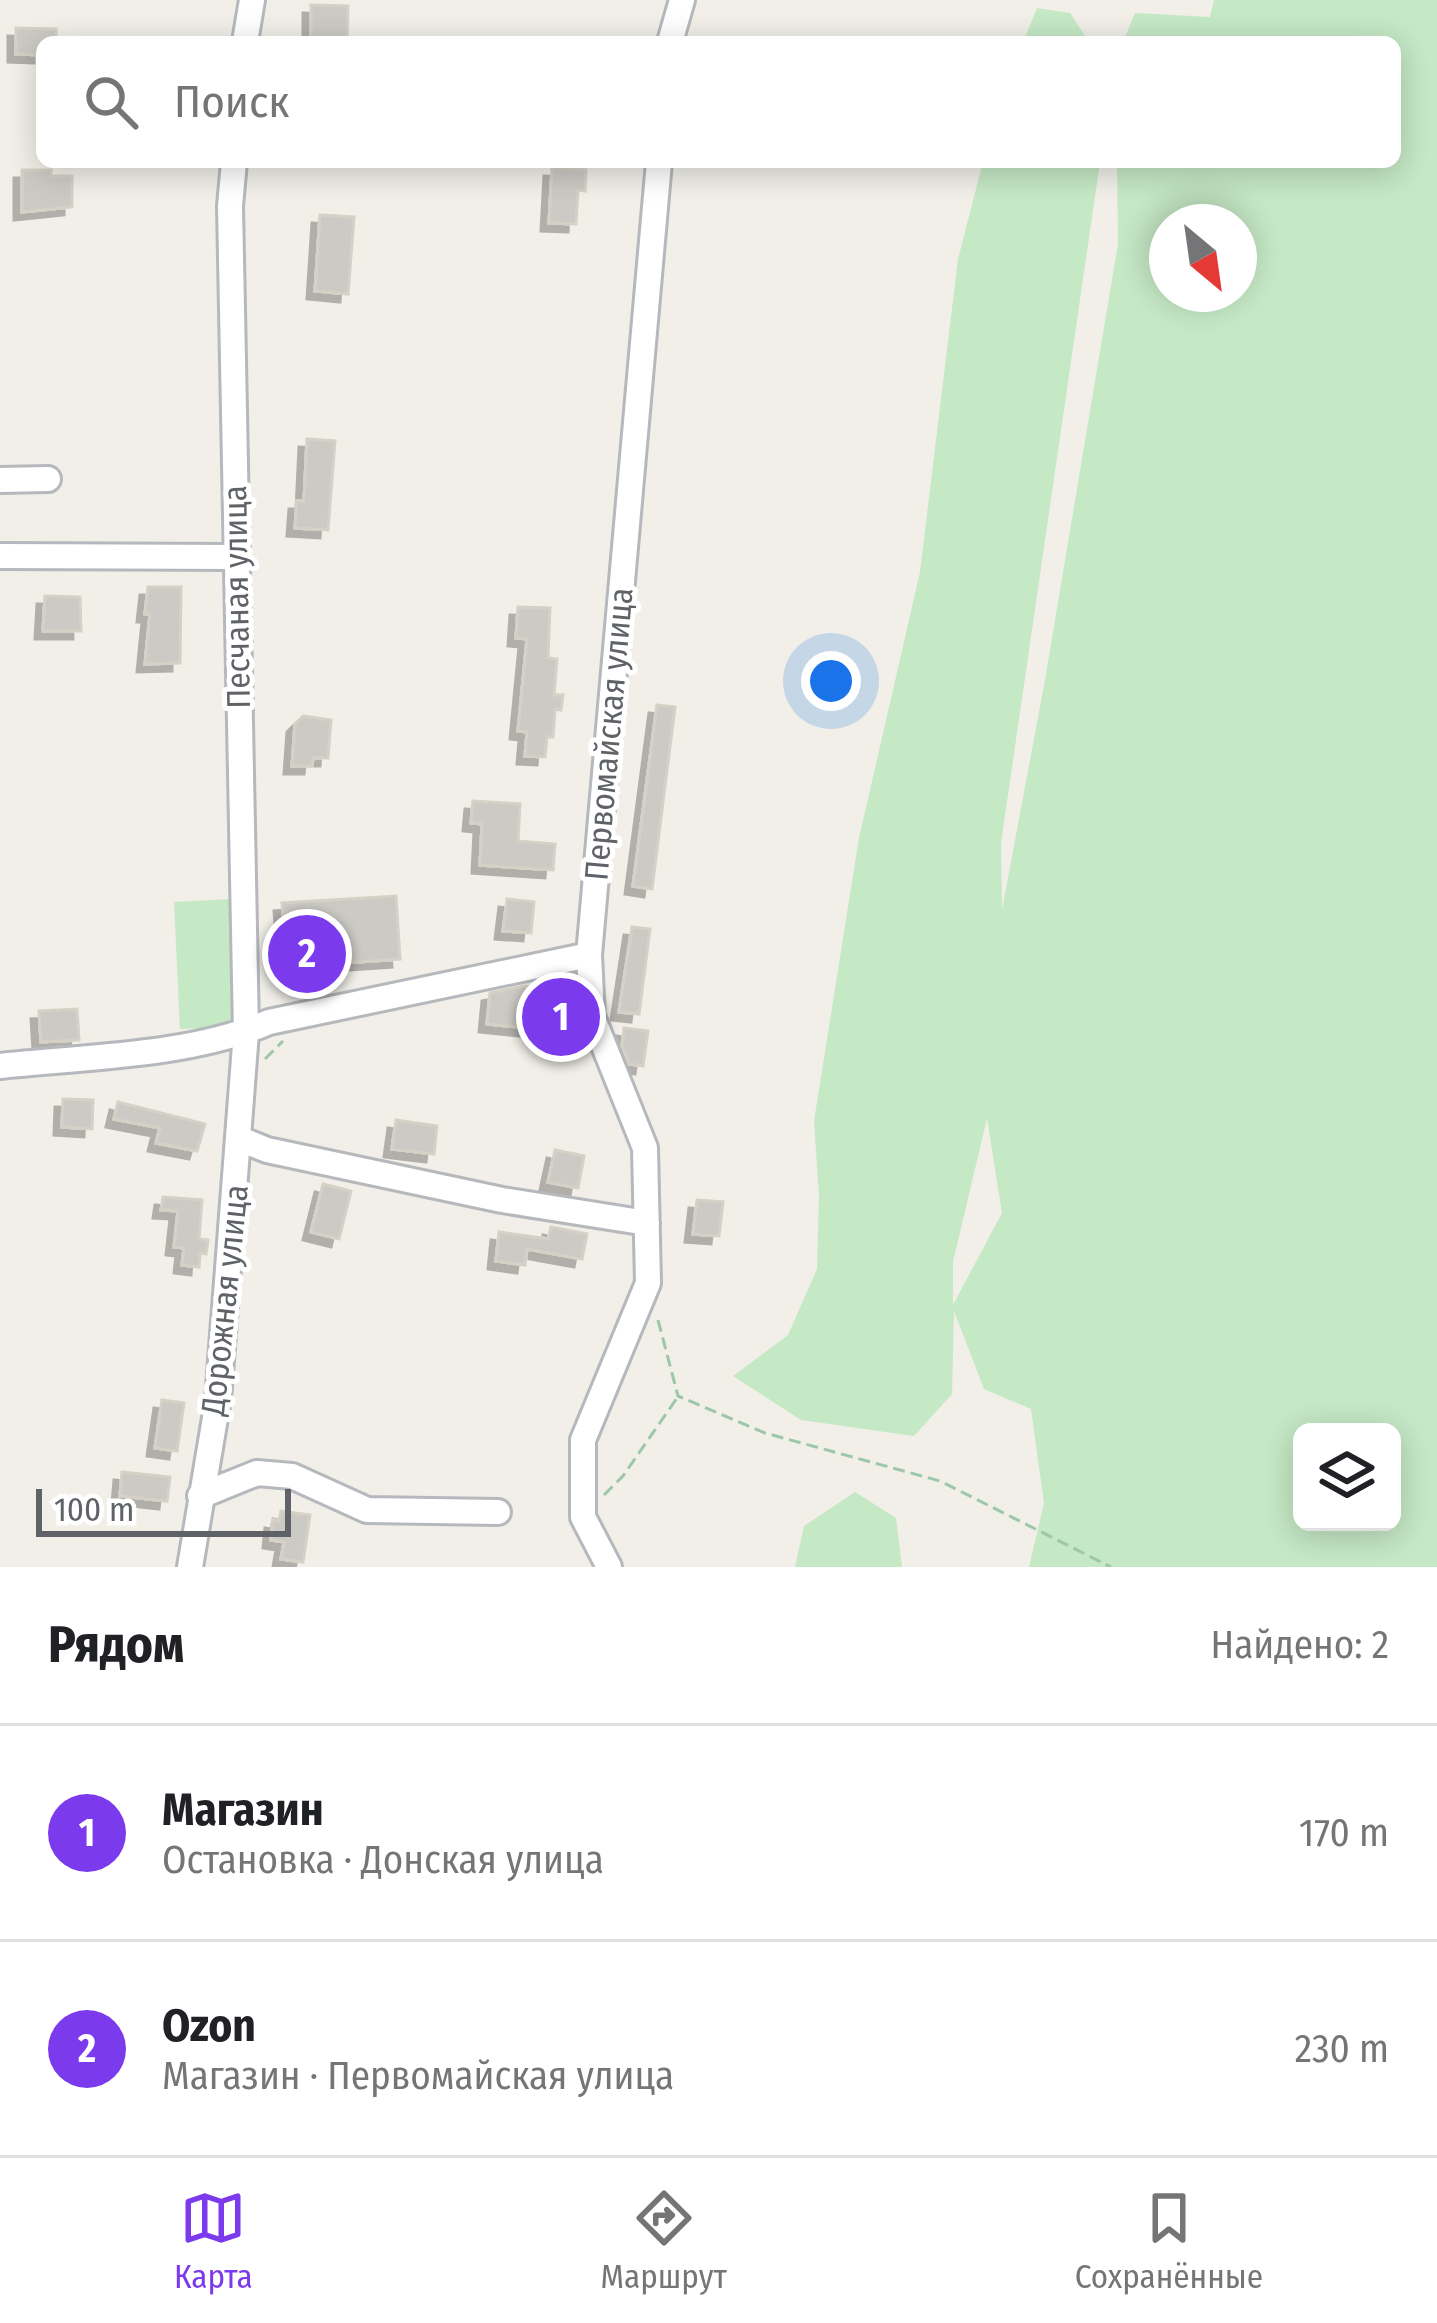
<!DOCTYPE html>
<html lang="ru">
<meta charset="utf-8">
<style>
body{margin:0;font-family:"Fira Sans Condensed",sans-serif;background:#f2f2f2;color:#202124}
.controls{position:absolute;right:36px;bottom:36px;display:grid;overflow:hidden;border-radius:18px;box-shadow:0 6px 30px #0003}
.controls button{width:108px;height:108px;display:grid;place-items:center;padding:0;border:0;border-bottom:3px solid #e0e0e0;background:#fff;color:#202124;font:60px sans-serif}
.compass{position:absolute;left:1149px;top:204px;width:108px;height:108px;border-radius:50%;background:#fff;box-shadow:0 6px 30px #0003;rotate:151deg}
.scale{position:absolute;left:36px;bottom:30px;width:255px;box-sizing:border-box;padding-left:12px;border:6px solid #5f6368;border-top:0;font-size:33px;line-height:42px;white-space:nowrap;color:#5f6368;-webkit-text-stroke:9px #fff;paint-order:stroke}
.you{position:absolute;left:831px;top:681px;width:42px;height:42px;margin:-30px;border:9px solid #fff;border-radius:50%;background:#1a73e8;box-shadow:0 0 0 18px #1a73e833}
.badge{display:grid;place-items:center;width:78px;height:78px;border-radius:50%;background:#7c3aed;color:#fff;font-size:39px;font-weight:700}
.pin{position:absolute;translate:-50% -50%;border:6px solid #fff;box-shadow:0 3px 12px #0006}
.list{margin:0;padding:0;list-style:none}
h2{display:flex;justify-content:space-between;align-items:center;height:156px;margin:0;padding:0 48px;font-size:51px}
h2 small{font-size:39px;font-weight:400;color:#757577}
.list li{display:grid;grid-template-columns:78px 1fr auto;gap:36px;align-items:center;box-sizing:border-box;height:216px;padding:0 48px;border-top:3px solid #e0e0e0}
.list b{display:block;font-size:45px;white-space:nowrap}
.list p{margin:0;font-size:39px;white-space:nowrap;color:#757577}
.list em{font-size:39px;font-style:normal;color:#757577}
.icon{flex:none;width:66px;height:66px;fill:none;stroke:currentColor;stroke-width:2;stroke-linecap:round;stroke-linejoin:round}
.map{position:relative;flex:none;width:1437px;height:1567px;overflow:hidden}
.search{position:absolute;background:#fff;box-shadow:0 6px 30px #0003;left:36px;right:36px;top:36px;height:132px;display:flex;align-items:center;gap:30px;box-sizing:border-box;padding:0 42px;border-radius:18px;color:#757577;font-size:45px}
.sheet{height:588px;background:#fff}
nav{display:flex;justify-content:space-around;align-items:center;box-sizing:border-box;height:168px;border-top:3px solid #e0e0e0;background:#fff;font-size:33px;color:#757577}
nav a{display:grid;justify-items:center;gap:6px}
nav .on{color:#7c3aed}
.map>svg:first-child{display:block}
.green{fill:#c5e8c5;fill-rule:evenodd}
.building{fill:#cccac5;stroke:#d6d1c6;stroke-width:3;filter:url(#shadow)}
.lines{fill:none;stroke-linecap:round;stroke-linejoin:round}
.minor-casing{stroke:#b5b8bc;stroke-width:30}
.path{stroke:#9cc7a9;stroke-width:3;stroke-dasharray:12 6;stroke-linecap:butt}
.minor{stroke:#fff;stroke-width:24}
.labels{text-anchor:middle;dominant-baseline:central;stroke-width:10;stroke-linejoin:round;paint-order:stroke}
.street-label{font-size:33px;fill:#5f6368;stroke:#fff}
</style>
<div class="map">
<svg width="1437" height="1567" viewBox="0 0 1437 1567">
<defs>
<filter id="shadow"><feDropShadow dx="-8" dy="8" stdDeviation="0" flood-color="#0004"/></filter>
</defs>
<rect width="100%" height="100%" fill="#f1efe8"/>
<path class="green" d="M1214 0H1437V1567H1029L1044 1503 1031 1409 984 1389 954 1311 952 1394 914 1436 801 1420 733 1376 788 1335 817 1269 819 1196 814 1121 859 838 920 572 958 259 983 162H1100L1001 843 1002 910 1045 680 1118 244 1117 162H1395V42H1123L1135 13 1210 17ZM1167 222H1239V294H1167ZM987 1118 1002 1213 953 1305V1262ZM1302 1432H1392V1522H1302Z
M1037 8 1070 13 1089 42H1023Z
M231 899 236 1027 180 1029 174 902Z
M855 1492 896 1518 902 1567H795L804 1526Z"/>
<path class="building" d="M311 5 348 6 347 42H311Z
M16 28 56 29V42H42V55L16 54Z
M552 168 586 170 585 191 578 190 576 224 549 223Z
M22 170H51V176H72V207L22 212Z
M320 215 354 217 348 294 315 291Z
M307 439 335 441 328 530 295 528 297 501H304Z
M148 587H181L180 663 145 664 150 614H145Z
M45 596 80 597 81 631H43Z
M518 607 550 608 548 658 557 659 554 695H563L561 710 555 709 553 737H547L545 757 525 756 527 732 518 731 527 639 516 638Z
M657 705 675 707 652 889 633 886Z
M303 716 331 720 328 758H313L312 766H292L295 724Z
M473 801 520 804 518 841 555 844 553 870 480 865 482 824 471 823Z
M396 896 400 959 287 967 282 903Z
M507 899 534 902 531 933 503 931Z
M632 927 650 929 639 1014 619 1012Z
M523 986 532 987 528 1028 487 1024 490 993Z
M77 1009 79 1040 41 1042 39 1011Z
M624 1028 648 1031 643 1066 629 1064 622 1045Z
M63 1099 93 1100 92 1129 62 1127Z
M118 1102 205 1124 197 1151 156 1143 160 1128 114 1119Z
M396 1120 437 1126 434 1154 392 1149Z
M555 1150 584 1156 578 1188 548 1182Z
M323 1184 351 1191 339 1239 311 1232Z
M163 1197 202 1200 199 1239 208 1240 206 1254 200 1253 199 1267 182 1265 184 1248 174 1247 178 1211 161 1210Z
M697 1200 723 1202 719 1236 693 1234Z
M551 1227 587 1234 582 1259 527 1249 525 1265 496 1261 499 1232 548 1239Z
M162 1400 184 1403 177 1451 155 1448Z
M122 1472 170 1477 167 1501 120 1496Z
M281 1511 310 1515 303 1562 281 1559 284 1542 271 1540 273 1520 279 1521Z"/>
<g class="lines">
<g class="minor-casing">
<path id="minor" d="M245 42 252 0
M670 42 682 0
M0 480 48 479
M0 556 237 557
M0 1066C84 1057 191 1056 269 1022L589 955
M240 1139 267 1150 502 1200 647 1223
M200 1496 257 1473 292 1476 367 1510 498 1512
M190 1567 218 1400 246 1032 230 206 234 162
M609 1567 583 1517V1440L648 1283 645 1148 592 1016 589 955 659 162"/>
</g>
<path class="path" d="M265 1059 283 1041
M658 1320 678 1396 765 1433 940 1481 1111 1567
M604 1495 623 1476 677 1398"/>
<use href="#minor" class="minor"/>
</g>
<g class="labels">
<g class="street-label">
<text transform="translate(237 597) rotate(-91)">Песчаная улица</text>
<text transform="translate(609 734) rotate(-85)">Первомайская улица</text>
<text transform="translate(225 1300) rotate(-84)">Дорожная улица</text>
</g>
</g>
</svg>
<div class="controls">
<button><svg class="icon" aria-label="layers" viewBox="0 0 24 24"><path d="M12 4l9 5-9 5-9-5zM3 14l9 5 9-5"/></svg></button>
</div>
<svg class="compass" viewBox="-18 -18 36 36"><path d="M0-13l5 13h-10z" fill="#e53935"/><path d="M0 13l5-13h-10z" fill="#757577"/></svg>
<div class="scale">100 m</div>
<div class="you"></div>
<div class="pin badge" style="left:561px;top:1017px">1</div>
<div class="pin badge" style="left:307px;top:954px">2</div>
<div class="search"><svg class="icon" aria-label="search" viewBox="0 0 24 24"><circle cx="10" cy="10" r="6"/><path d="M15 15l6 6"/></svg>Поиск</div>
</div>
<section class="sheet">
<h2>Рядом<small>Найдено: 2</small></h2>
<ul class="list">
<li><span class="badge">1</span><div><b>Магазин</b><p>Остановка · Донская улица</p></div><em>170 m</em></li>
<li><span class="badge">2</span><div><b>Ozon</b><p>Магазин · Первомайская улица</p></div><em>230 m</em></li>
</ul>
</section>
<nav>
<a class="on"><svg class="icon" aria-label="map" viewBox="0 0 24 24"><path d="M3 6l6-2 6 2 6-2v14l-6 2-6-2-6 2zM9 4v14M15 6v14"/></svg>Карта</a>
<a><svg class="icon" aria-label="directions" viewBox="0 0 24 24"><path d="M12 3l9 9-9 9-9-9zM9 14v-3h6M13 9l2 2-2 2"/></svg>Маршрут</a>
<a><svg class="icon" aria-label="saved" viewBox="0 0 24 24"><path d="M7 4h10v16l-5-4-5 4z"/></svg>Сохранённые</a>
</nav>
